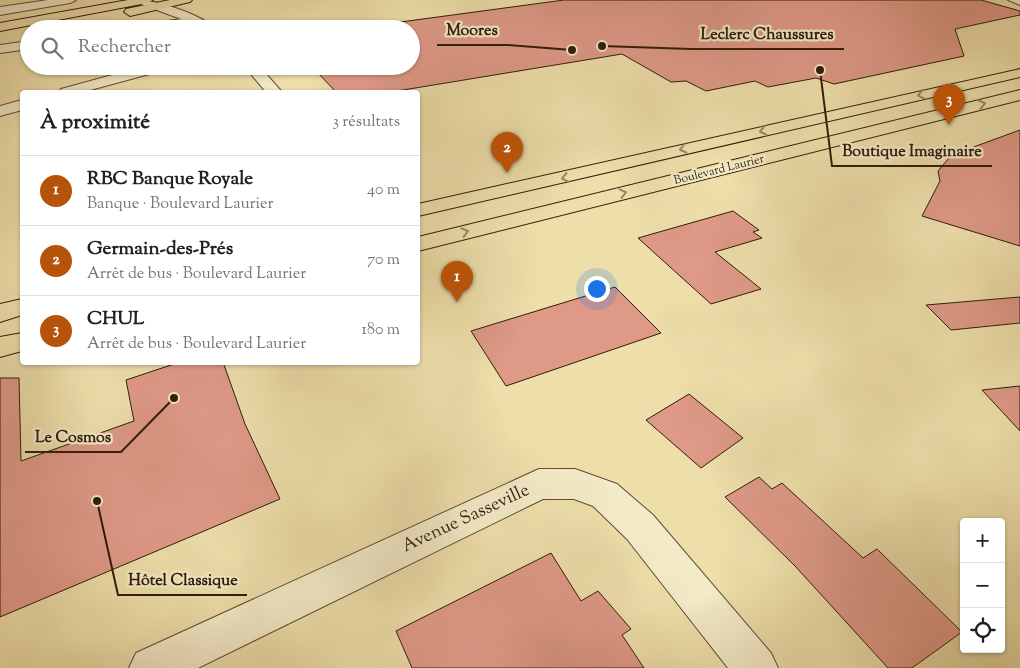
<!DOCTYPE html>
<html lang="fr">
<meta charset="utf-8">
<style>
body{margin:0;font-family:"Sorts Mill Goudy",serif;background:#f2f2f2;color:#202124}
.controls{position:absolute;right:15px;bottom:15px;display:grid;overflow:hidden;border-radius:5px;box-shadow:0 1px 4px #0004}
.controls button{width:45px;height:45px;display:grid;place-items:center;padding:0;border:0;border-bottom:1px solid #e0e0e0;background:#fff;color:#202124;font:25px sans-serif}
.you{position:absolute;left:596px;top:288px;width:18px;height:18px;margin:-12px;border:4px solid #fff;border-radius:50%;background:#1a73e8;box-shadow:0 0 0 8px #1a73e833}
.badge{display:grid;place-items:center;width:32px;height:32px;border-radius:50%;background:#b45309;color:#fff;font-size:16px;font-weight:700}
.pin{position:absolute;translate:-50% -41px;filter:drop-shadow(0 1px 2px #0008)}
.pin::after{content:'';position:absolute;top:26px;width:18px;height:15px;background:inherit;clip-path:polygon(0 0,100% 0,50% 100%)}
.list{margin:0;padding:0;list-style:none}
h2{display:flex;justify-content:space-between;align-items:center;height:65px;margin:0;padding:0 20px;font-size:21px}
h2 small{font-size:16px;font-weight:400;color:#757577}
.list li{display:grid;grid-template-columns:32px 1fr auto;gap:15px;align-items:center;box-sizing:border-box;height:70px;padding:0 20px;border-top:1px solid #e0e0e0}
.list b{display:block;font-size:19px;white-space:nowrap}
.list p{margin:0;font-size:16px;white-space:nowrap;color:#757577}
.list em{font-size:16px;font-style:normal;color:#757577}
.icon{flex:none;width:28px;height:28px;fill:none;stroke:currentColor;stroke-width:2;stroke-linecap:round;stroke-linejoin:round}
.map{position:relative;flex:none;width:1020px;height:668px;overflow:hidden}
.search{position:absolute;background:#fff;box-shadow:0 1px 4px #0004;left:20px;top:20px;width:400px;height:55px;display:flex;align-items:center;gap:12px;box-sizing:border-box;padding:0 18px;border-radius:28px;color:#757577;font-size:19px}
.panel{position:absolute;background:#fff;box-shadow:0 1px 4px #0004;left:20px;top:90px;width:400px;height:275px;border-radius:5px}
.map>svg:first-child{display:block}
.building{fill:#de9987;stroke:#2f1c0a}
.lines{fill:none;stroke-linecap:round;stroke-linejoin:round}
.minor-casing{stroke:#5e4c32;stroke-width:2}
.major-casing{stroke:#2f1c0a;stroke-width:2}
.minor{fill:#f3eac8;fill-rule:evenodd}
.major{fill:#eddeaa;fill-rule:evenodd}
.oneway{stroke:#988762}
.labels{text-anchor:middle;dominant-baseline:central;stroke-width:4.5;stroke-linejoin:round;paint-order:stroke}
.far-street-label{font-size:12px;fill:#2f1c0a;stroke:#f3eac8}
.near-street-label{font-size:18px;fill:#2f1c0a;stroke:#f3eac8}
.leader{fill:none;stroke:#2f1c0a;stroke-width:2}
.callout-dot{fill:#2f1c0a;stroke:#f3eac8;stroke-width:2}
.callout-label{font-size:16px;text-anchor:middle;font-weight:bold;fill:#2f1c0a;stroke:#f3eac8;stroke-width:4.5;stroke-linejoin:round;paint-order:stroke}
</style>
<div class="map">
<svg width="1020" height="668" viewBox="0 0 1020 668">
<rect width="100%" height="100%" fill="#eddeaa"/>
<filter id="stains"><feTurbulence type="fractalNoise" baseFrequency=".004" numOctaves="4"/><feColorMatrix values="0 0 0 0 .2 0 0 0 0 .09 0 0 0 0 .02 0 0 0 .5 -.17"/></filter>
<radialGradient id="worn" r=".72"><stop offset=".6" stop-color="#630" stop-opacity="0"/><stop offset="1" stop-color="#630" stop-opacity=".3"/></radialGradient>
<path class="building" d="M564 0H981L1020 11V15L955 29 964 56 834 84 816 78 768 87 755 81 706 91 686 81 671 82 622 54 391 92H336L316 71 350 66H411V29L356 28Z
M1020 130V246L922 216 940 181 938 171 949 158 960 152Z
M733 211 759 230 753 232 762 238 715 252 761 289 711 304 638 238Z
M615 287 661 333 506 386 471 331Z
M1020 297V323L951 330 926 305Z
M180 362H223L245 424 280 499 0 617V378H19L21 461 134 421 126 380Z
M1020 386V431L982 390Z
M689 394 743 438 701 468 646 420Z
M759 477 772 489 782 483 863 558 877 549 962 632 912 668H888L795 566 725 497Z
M551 553 581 601 598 591 631 629 622 635 644 668H412L396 631Z"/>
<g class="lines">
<g class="minor-casing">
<path id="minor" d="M48 0H76L70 3 0 15V7Z
M137 0C156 0 202 14 215 29H199L193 25 169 29H136L142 25 181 19 138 3Z
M1008 0H1020V5Z
M29 41V49L0 53V45Z
M145 66H170L168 69 83 92H59L61 89Z
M244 66H259L282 92H266Z
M22 100V110L0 116V106Z
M539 469H575L617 484 653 515 771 653 778 668H728L627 539 593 506 574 499H543L198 668H129L136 653Z"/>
</g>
<g class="major-casing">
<path id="major" d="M128 0H153L147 3 0 31V23Z
M170 0H192L190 2 130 16 124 12 126 9Z
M1020 69V77L418 216V204Z
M1020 90V100L418 251V237Z
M22 299V315L0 322V304Z
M22 333V351L0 357V337Z"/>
</g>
<use href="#minor" class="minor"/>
<use href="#major" class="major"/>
</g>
<defs><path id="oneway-chevron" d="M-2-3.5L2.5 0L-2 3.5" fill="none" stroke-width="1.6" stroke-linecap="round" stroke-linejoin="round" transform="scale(1.25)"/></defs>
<g class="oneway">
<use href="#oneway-chevron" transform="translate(921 95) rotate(167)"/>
<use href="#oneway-chevron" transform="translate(982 104) rotate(-14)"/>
<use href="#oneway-chevron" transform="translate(763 131) rotate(167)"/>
<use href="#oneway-chevron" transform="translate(683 149) rotate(166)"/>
<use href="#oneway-chevron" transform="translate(565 178) rotate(167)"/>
<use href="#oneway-chevron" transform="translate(623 193) rotate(-14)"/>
<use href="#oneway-chevron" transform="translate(465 232) rotate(-14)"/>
</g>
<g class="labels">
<g class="far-street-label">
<text transform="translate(719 170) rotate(-14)">Boulevard Laurier</text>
</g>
<g class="near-street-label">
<text transform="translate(466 519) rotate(-25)">Avenue Sasseville</text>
</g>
</g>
<path class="leader" d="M572 50L508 45H437M602 46L691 49H844M820 70L832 166H992M174 398L121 452H25M97 501L118 595H247"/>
<g class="callout-dot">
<circle cx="572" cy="50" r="5"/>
<circle cx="602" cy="46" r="5"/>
<circle cx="820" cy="70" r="5"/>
<circle cx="174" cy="398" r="5"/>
<circle cx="97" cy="501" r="5"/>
</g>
<g class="callout-label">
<text x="472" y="35">Moores</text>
<text x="767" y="39">Leclerc Chaussures</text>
<text x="912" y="156">Boutique Imaginaire</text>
<text x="73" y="442">Le Cosmos</text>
<text x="183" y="585">Hôtel Classique</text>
</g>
<rect width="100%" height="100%" filter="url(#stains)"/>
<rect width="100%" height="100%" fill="url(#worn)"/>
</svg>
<div class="controls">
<button>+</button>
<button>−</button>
<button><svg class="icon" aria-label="locate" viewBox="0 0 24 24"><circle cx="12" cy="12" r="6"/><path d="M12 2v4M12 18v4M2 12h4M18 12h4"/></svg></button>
</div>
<div class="you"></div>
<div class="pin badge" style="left:457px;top:302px">1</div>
<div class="pin badge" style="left:507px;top:173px">2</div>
<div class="pin badge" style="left:949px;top:125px">3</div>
<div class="search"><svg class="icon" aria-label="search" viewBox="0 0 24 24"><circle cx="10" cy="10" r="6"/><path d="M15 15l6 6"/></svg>Rechercher</div>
<section class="panel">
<h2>À proximité<small>3 résultats</small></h2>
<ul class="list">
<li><span class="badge">1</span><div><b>RBC Banque Royale</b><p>Banque · Boulevard Laurier</p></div><em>40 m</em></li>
<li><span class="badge">2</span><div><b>Germain-des-Prés</b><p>Arrêt de bus · Boulevard Laurier</p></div><em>70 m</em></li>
<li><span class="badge">3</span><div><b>CHUL</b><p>Arrêt de bus · Boulevard Laurier</p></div><em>180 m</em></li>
</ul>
</section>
</div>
